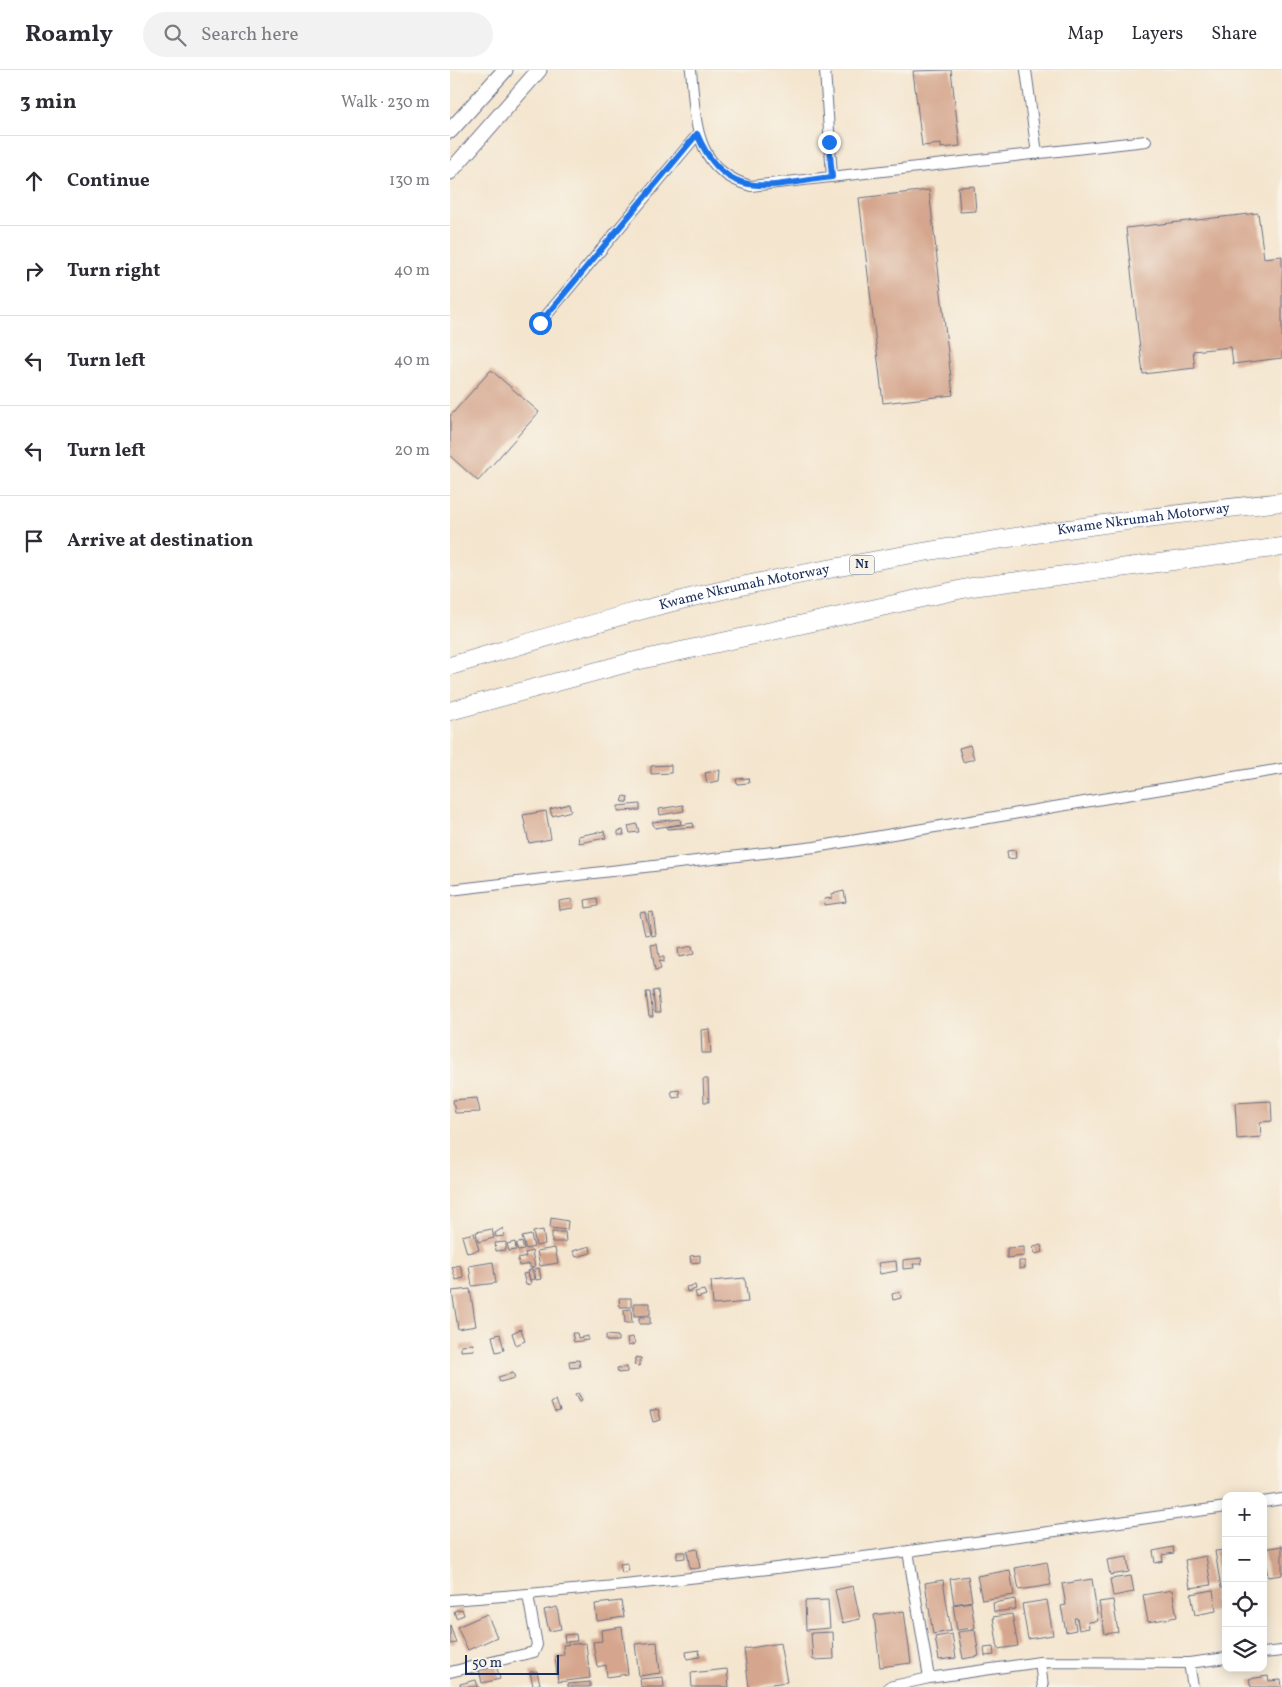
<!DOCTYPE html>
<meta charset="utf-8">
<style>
body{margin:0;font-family:Vollkorn,serif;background:#f2f2f3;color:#2b2b33}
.controls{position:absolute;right:15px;bottom:15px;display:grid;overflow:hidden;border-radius:10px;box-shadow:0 2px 12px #0003}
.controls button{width:45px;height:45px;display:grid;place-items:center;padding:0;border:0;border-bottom:1px solid #e1e1e2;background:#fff;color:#2b2b33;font:25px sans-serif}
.scale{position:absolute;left:15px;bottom:12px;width:94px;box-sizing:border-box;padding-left:5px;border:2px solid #1b2f5e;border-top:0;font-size:14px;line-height:18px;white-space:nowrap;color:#1b2f5e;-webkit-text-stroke:4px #f7f3e8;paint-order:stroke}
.stop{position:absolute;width:15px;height:15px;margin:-11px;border:4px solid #1a73e8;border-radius:50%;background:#fff}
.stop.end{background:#1a73e8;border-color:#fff;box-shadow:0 1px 5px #0008}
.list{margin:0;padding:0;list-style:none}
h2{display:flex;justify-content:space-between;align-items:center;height:65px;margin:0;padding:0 20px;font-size:21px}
h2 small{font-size:16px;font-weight:400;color:#7c7c81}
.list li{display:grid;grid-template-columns:32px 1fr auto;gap:15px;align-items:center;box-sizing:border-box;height:90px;padding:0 20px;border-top:1px solid #e1e1e2}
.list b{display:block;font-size:19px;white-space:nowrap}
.list em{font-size:16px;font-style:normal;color:#7c7c81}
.icon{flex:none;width:28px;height:28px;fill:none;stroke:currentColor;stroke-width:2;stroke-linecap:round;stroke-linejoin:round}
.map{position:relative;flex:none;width:832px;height:1617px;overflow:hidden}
header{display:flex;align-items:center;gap:30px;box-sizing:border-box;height:70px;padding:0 25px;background:#fff;border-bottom:1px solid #e1e1e2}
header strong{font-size:24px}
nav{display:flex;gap:28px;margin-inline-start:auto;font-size:18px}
.search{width:350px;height:45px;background:#f2f2f3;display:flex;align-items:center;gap:12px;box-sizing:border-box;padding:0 18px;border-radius:28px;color:#7c7c81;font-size:19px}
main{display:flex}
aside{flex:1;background:#fff}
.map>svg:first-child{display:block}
.building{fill:#d5a68d}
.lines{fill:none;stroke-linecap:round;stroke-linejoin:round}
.minor-casing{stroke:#676f85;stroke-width:12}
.primary-casing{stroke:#676f85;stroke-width:17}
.motorway-casing{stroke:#676f85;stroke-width:19}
.minor{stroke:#fff;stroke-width:10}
.primary{stroke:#fff;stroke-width:15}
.motorway{stroke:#fff;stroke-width:18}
.route{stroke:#1a73e8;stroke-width:6}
.labels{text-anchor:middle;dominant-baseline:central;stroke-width:5;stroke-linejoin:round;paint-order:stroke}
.shield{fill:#f7f3e8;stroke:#5d6a87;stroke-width:1}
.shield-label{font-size:12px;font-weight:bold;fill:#1b2f5e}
.street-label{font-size:14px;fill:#1b2f5e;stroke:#f7f3e8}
</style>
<header>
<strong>Roamly</strong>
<div class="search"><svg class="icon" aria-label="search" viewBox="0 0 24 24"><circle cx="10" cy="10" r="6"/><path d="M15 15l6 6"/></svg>Search here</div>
<nav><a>Map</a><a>Layers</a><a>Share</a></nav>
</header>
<main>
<aside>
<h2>3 min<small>Walk · 230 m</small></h2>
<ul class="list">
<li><svg class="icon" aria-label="ahead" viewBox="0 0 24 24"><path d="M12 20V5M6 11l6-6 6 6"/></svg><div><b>Continue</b></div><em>130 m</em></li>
<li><svg class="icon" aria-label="right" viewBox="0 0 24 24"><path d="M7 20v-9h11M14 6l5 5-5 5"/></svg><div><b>Turn right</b></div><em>40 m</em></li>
<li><svg class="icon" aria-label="left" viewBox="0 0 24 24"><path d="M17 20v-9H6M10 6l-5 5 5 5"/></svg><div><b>Turn left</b></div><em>40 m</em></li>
<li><svg class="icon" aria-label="left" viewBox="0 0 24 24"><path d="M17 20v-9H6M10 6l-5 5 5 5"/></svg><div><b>Turn left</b></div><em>20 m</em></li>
<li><svg class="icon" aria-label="arrive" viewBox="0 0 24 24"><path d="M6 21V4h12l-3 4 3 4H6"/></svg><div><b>Arrive at destination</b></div></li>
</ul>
</aside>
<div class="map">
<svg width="832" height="1617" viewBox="0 0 832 1617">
<rect width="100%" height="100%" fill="#f7f3e8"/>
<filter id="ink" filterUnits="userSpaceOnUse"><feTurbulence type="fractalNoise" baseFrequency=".02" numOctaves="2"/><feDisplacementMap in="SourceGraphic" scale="10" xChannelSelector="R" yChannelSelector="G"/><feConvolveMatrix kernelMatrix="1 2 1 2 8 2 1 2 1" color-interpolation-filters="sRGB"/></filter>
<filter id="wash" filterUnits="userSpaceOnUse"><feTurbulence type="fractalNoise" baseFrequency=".0096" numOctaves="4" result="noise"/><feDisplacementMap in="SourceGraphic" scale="20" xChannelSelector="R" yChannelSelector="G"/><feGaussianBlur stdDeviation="1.12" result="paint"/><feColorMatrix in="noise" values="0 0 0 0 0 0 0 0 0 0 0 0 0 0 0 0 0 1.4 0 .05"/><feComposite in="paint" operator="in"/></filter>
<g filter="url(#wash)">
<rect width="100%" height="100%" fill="#f4e5ce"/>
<g id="blocks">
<path class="building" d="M501 0 510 76 491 78V74L472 76 463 1Z
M524 116 526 141 510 142 508 117Z
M479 120 503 325 433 333 409 128Z
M808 143 814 188 832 186V288L783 294 781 277 743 281 745 298 693 304 676 158Z
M41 300 89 342 28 411 0 386V346Z
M520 675 524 689 513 692 509 678Z
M221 695V703L201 704V696Z
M270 700 269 711 257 713 255 703Z
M298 708 299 713 287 714 286 709Z
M174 726 178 727 177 732H172Z
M119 734 121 741 102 746 100 739Z
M190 734V740L168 741V736Z
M233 735 234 741 210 745 209 739Z
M96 741 101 769 79 773 73 745Z
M230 749 231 754 205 758 202 752Z
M243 753 244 757 217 759V757Z
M187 754 189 762 180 763 178 756Z
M173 760 174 765H168V761Z
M154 761 156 768 129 773 128 766Z
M565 780 566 788 558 789 557 781Z
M394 821 396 832 375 835 374 829 382 828V824Z
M147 828 148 836 136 838 135 830Z
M122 829 123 838 110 840 109 831Z
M195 842 200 864 195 865 190 843Z
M203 842 206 865 201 866 198 843Z
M207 874 209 887H214V892L209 891 211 899 205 900 201 875Z
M242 876 244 884 229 887 228 879Z
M208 920 210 943H205L203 921Z
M196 922H200L203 947H199Z
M259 959 261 983H252L251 960Z
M253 1009H258L259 1032H254Z
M229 1020 230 1027 223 1028 221 1021Z
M27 1028 30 1042 5 1043 3 1030Z
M821 1031 822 1051 810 1052 811 1067 787 1069 785 1033Z
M101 1148 118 1151 117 1160 100 1158Z
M53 1158 54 1166 46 1167 45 1163Z
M42 1159 44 1168 28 1172 26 1162Z
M93 1160 95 1174 86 1176 83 1162Z
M102 1162H115L116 1172H102Z
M24 1163 29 1180 17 1183 12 1166Z
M81 1165 84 1177 76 1179 72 1167Z
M56 1172V1180L46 1181 45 1173Z
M65 1172 66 1180 59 1181 57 1174Z
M72 1172 74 1180 68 1181 66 1174Z
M591 1175 593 1182 585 1184 583 1177Z
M140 1176 141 1183 126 1187 123 1181Z
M574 1177V1186L557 1188V1178Z
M105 1178 108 1193 90 1196 87 1181Z
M82 1181 85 1197 80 1198V1194L69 1196 68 1189 76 1187 75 1183Z
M250 1185V1192L241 1193 240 1186Z
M471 1188 472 1194H463L464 1198 453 1199V1190Z
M446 1191 447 1201 430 1204 428 1193Z
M569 1191H575V1198L569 1199Z
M43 1192 46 1213 22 1216 19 1196Z
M10 1195 14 1208 6 1210 2 1197Z
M89 1198 91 1209 86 1210 84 1199Z
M82 1199 85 1209 80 1210 78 1201Z
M78 1203 81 1214 76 1215 73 1204Z
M295 1208 298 1232 263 1235 261 1211Z
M245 1215 246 1219 237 1222 236 1217Z
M20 1219 26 1256 8 1259 2 1221Z
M254 1220 256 1225 247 1228 245 1222Z
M450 1222 451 1228 443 1230 442 1224Z
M169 1228H181V1237H170Z
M184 1233H200V1245L184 1246Z
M181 1239 182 1253H175L174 1240Z
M189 1247H200V1254H189Z
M71 1259 75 1271 66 1275 62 1263Z
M122 1263H127L128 1268 138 1266V1270L124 1272Z
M50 1264 54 1280 46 1282 42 1266Z
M156 1265 168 1266V1271H156Z
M183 1267 185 1274 178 1276 177 1268Z
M23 1274 24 1280 11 1281V1275Z
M186 1287 191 1288 189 1296 184 1295Z
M129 1290 130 1297 120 1298 119 1291Z
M177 1297V1302L168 1303 167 1298Z
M63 1303 65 1308 50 1312 48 1307Z
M128 1323 132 1330 129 1332 125 1325Z
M106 1330 110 1341 105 1342 101 1333Z
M208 1339 211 1350 203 1352 200 1341Z
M832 1476V1505L818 1507 813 1479Z
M723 1477 724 1483 712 1485 713 1491 705 1493 703 1481Z
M247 1479 250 1498 240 1499 237 1481Z
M776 1480V1517L771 1518 765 1481Z
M227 1482H235V1488L227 1489Z
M756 1486 761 1515 740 1518 735 1490Z
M677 1487 679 1502 660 1505 657 1490Z
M597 1492 601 1515 569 1520 565 1498Z
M177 1493 179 1501 172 1503 170 1494Z
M560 1500 564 1525 532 1530 527 1506Z
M518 1506 522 1531 504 1534 500 1509Z
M681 1506 684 1522 663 1526 660 1509Z
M642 1509 648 1551 638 1552 639 1558 629 1560 627 1548H624L626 1560 616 1562 611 1536 616 1535 612 1514Z
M493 1510 501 1561 483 1564 475 1513Z
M403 1516 410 1549 392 1553 385 1520Z
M722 1520 727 1547 698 1552 693 1525Z
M763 1520 766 1541 745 1545 741 1524Z
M565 1529 566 1539 544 1542 543 1533Z
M378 1530 380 1558 356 1560 355 1531Z
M597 1530 603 1565 578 1569 572 1534Z
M663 1530 668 1562 655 1564 649 1532Z
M171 1531 174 1547 147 1551 145 1534Z
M521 1532 525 1558 507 1560 503 1535Z
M107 1537 111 1559 99 1561 94 1540Z
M12 1539 14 1545 6 1548 4 1541Z
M454 1541 461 1593 430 1597 424 1545Z
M37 1544 47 1567 18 1580 7 1557Z
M562 1544 568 1576 548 1579 543 1547Z
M0 1555 6 1573 0 1574Z
M172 1557 178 1604 157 1607 156 1595 147 1597 143 1572 152 1571 151 1560Z
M525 1560 529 1586 513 1589 508 1562Z
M383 1562 384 1589 363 1590 361 1563Z
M126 1564 127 1571 115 1572 114 1565Z
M502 1564 506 1588 489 1590 485 1567Z
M207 1572 210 1603 189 1606 185 1574Z
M136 1573 140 1608 108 1612 105 1586 114 1585 113 1575Z
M330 1573 337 1612 299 1617 294 1579Z
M543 1577 544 1585 535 1586 534 1578Z
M249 1580 250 1587 237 1589 236 1582Z
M46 1595 50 1609 32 1613 29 1599Z
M277 1599 279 1617H242L241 1603Z
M87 1601 90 1614 83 1616 80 1602Z
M818 1606 819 1611 831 1610 832 1617H801L799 1609Z
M213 1607 214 1617H191L190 1609Z
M26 1610 28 1617H11L10 1614Z
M140 1612V1617H118V1614Z"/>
</g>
</g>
<g filter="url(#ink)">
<use href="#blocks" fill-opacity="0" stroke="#676f85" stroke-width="1"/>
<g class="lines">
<g class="minor-casing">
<path id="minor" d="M241 0C246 50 243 100 301 116L696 71
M375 0 382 107
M576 0 587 84
M90 253 247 65
M0 820 365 777 832 699
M813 1432 832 1429
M458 1481 479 1608
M0 1530C260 1512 518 1473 776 1437
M813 1583 832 1581
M590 1592 593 1617
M739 1593 743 1617
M0 1602 84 1582 87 1575 78 1525
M439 1617 479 1608 590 1592 739 1593 776 1588"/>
</g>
<g class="primary-casing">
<path id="primary" d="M0 61 55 0
M0 102 89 0"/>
</g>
<g class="motorway-casing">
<g id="motorway">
<path id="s1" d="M0 596C99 567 199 535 301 514 476 479 654 451 832 432"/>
<path d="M0 641 181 592 522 517 832 477"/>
</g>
</g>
<use href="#minor" class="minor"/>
<use href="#primary" class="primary"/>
<use href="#motorway" class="motorway"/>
</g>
</g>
<g class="lines" filter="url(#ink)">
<path class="route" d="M90 253 247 64C277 135 321 114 382 107L379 72"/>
</g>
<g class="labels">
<rect class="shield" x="399.5" y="485.5" width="25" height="19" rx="4"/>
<g class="shield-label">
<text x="412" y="495">N1</text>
</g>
<g class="street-label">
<text stroke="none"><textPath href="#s1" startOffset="710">Kwame Nkrumah Motorway</textPath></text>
<text stroke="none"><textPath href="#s1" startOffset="305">Kwame Nkrumah Motorway</textPath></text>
</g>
</g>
</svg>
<div class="controls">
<button>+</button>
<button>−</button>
<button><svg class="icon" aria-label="locate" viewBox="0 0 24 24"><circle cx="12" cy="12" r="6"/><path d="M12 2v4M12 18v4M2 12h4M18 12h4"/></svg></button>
<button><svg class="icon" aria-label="layers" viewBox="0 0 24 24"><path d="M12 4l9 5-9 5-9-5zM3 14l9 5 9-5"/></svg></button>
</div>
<div class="scale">50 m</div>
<div class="stop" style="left:90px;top:253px"></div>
<div class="stop end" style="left:379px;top:72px"></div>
</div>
</main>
